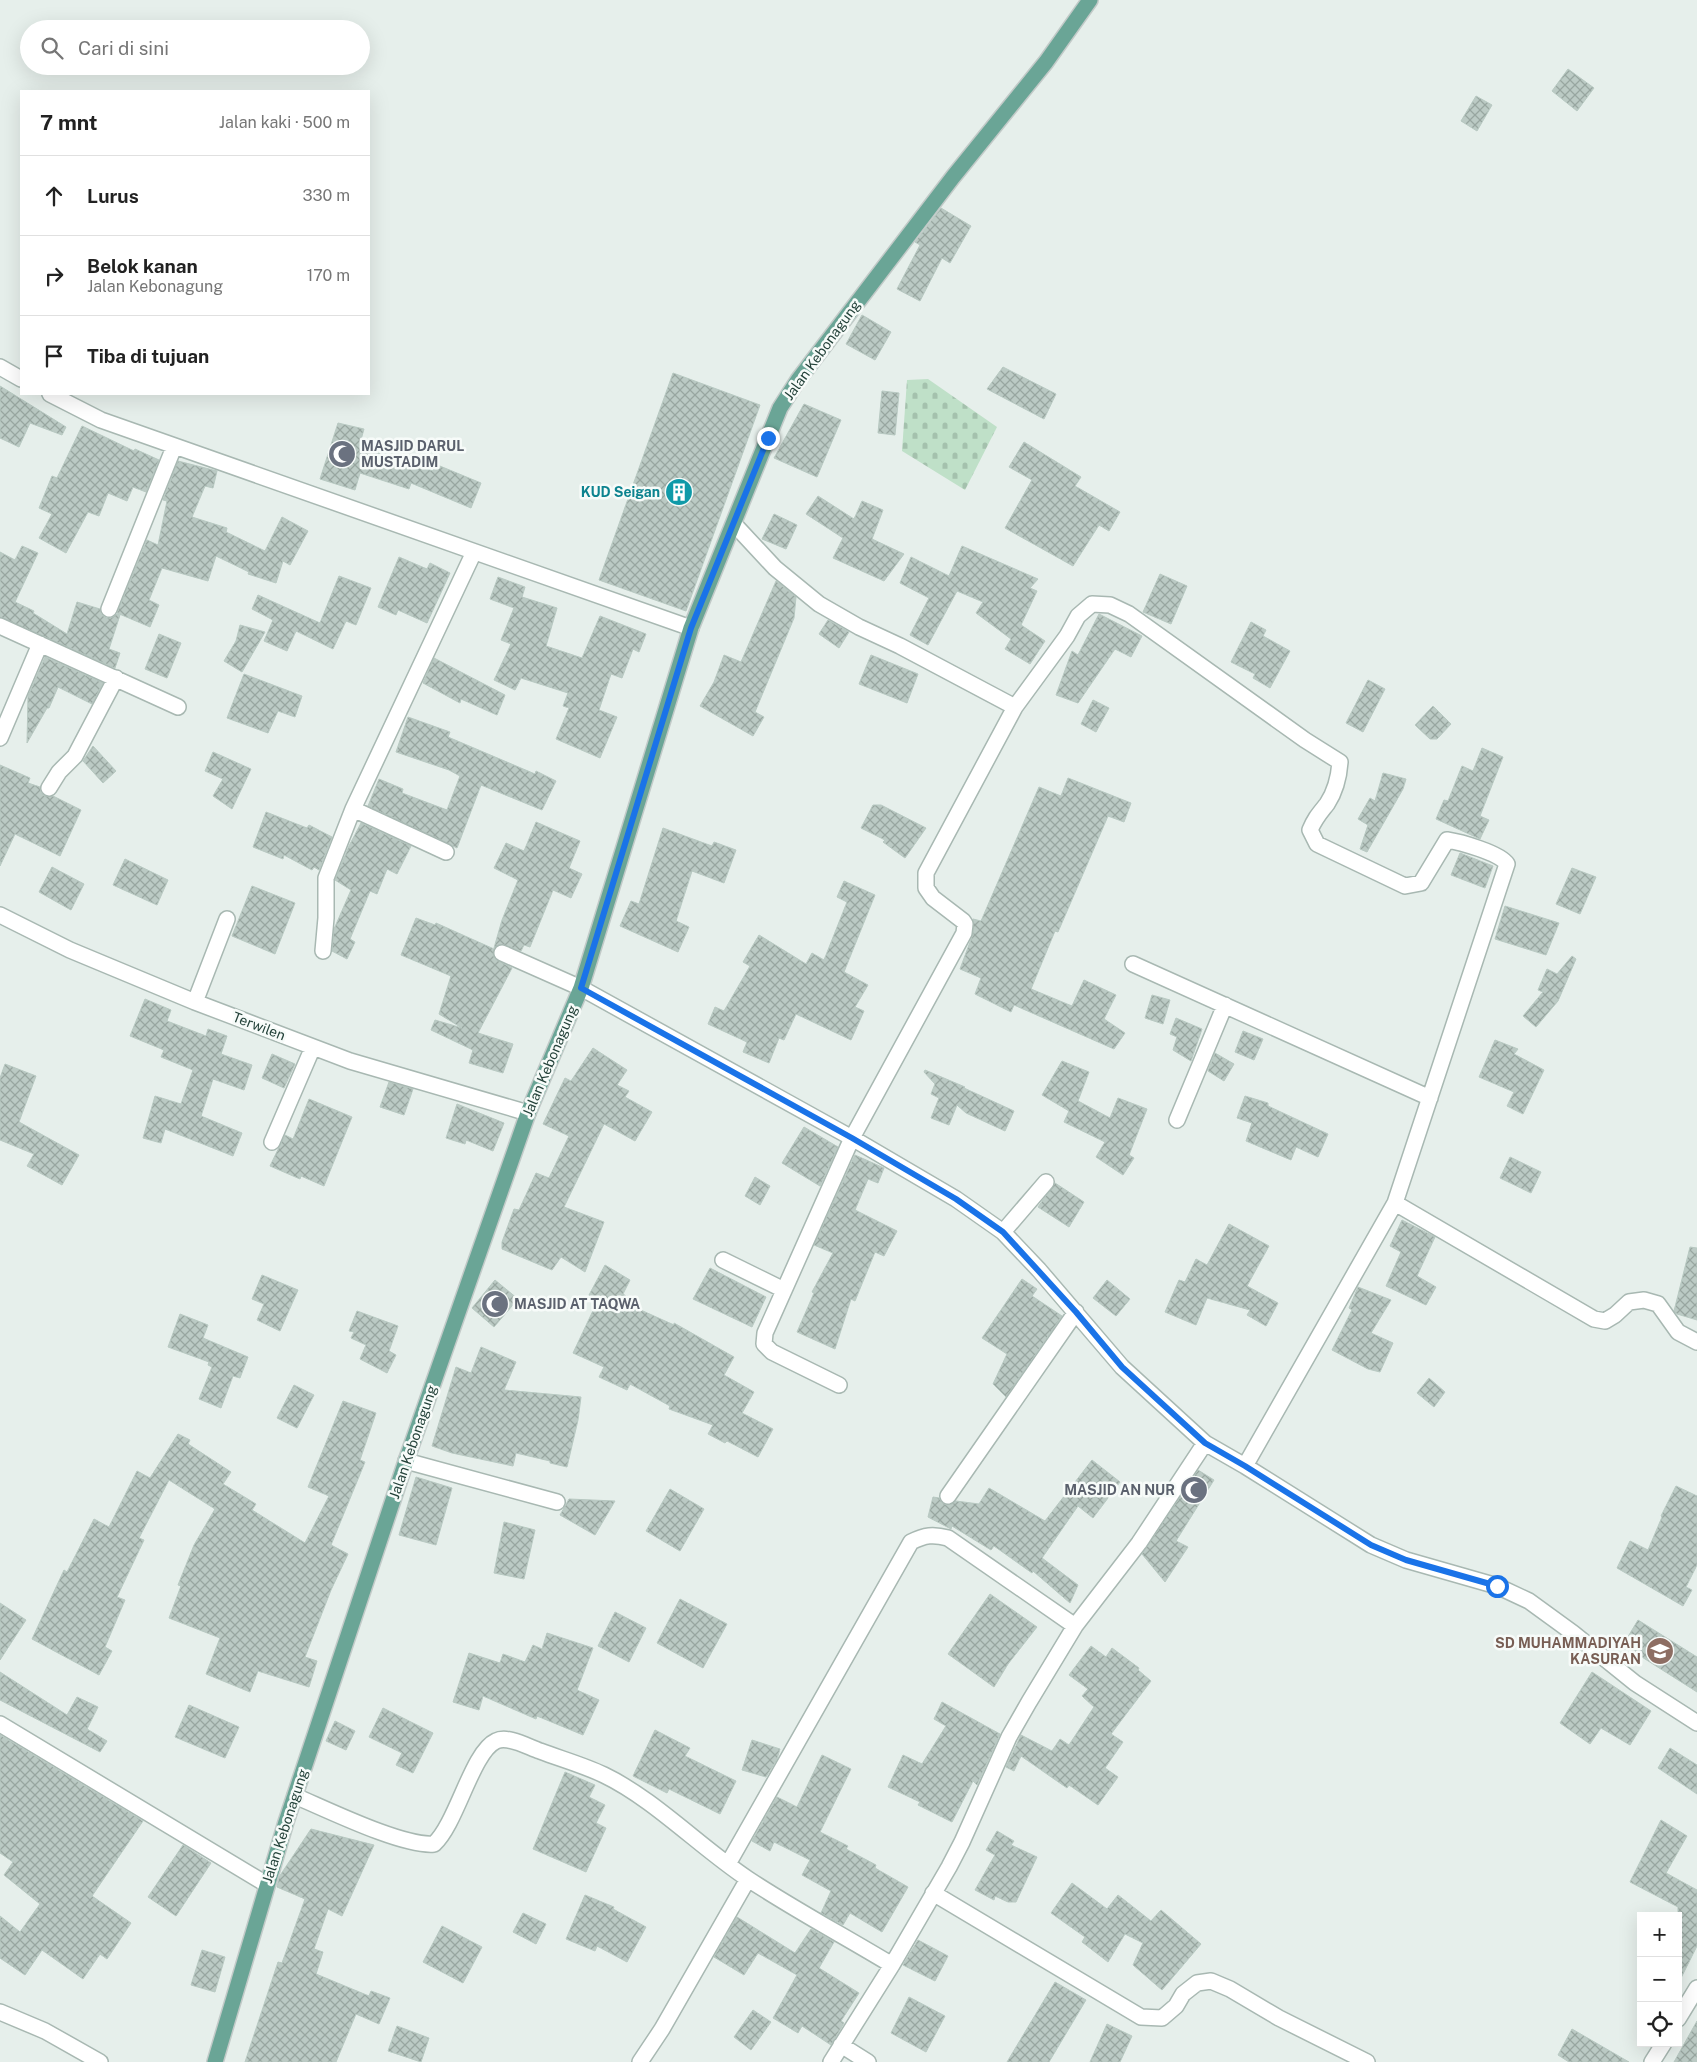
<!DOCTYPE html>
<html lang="id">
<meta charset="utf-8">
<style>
body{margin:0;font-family:"Public Sans",sans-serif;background:#f6f6f6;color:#222}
.controls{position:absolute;right:15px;bottom:15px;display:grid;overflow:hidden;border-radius:0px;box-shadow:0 5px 20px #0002}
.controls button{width:45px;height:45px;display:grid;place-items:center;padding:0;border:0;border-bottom:1px solid #e0e0e0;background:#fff;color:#222;font:25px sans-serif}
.stop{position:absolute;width:15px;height:15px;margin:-11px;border:4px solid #1a73e8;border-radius:50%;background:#fff}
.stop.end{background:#1a73e8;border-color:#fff;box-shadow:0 1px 5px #0008}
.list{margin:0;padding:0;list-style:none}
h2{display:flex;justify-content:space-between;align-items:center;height:65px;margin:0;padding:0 20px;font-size:21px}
h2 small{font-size:16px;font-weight:400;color:#767676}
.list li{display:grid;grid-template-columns:32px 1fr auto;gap:15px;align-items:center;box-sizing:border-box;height:80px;padding:0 20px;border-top:1px solid #e0e0e0}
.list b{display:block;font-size:19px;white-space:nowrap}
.list p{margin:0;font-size:16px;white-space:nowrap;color:#767676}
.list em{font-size:16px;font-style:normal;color:#767676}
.icon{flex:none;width:28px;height:28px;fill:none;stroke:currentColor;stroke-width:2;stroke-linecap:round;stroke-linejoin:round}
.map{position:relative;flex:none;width:1697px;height:2062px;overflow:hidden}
.search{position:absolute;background:#fff;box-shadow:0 5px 20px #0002;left:20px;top:20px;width:350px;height:55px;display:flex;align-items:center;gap:12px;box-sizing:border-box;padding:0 18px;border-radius:28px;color:#767676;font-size:19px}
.panel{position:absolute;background:#fff;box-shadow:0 5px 20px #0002;left:20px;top:90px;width:350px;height:305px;border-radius:0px}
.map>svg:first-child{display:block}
.cemetery{fill:url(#cemetery-stones)}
.building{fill:url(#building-cross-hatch);stroke:#b8c9c2}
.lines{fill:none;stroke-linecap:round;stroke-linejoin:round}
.minor-casing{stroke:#a8b8b2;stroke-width:18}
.major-casing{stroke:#c2cac8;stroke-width:18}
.minor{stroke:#fff;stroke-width:15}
.major{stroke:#6aa596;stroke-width:15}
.route{stroke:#1a73e8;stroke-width:6}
.labels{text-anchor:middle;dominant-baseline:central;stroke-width:5;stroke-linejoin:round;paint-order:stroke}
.street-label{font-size:14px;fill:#24423a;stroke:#f7fbf9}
.worship-label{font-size:14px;font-weight:bold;fill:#5b616d;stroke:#f7fbf9;text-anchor:start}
.culture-label{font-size:14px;font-weight:bold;fill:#0d838f;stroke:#f7fbf9;text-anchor:end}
.education-label{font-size:14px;font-weight:bold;fill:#785e54;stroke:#f7fbf9;text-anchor:end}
</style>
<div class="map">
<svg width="1697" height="2062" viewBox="0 0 1697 2062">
<defs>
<pattern id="cemetery-stones" width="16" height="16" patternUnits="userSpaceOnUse" patternTransform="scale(1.25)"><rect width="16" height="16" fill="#bfe0c8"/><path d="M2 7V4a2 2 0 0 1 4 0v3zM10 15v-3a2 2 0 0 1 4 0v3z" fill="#a4c1ad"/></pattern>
<pattern id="building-cross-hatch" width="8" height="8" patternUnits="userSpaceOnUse" patternTransform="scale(1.25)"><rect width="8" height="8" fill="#bbcac4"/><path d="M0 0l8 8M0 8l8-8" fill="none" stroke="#98a6a0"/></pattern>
</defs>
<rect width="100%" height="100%" fill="#e6efeb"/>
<path class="cemetery" d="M928 379 997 427 965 490 902 451 907 380Z"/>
<path class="building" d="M1568 69 1594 88 1577 111 1552 91Z
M1476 96 1492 105 1477 131 1461 121Z
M941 208 971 226 950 263 942 258 920 301 897 289 920 245 915 242Z
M862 315 891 332 875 360 846 344Z
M1003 367 1056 394 1044 419 987 389Z
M673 373 760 405 686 611 599 580Z
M0 386 66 427 62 435 30 423 19 447 0 438Z
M882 391 899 393 895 435 878 433Z
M804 404 841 420 817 477 774 458Z
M338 423 364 429 359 447 433 471 435 464 481 483 471 508 411 483 409 489 360 473 355 490 320 479Z
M82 426 134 451 135 449 159 460 146 492 133 487 127 501 108 493 99 516 88 512 66 553 39 538 52 514 39 508 52 476 57 478Z
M1024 442 1081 477 1075 486 1120 512 1109 531 1099 525 1073 566 1005 528 1032 480 1009 467Z
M178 461 217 471 213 488 205 486 192 517 227 528 226 532 265 551 282 517 308 531 290 565 283 561 276 583 248 574 249 572 216 556 208 581 162 568 149 600 159 605 150 627 117 613 147 540 158 545 167 501 163 500Z
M818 496 854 519 862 501 883 510 872 539 904 554 884 581 833 558 843 538 806 514Z
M774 514 797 525 786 549 762 539Z
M22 546 38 553 15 602 34 611 33 613 67 634 77 602 100 609 101 614 106 618H111L117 614 120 615 109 649 120 653 115 668 0 617V552L15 560Z
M962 546 1038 579 1030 588 1037 591 1021 625 1045 641 1030 664 1005 649 1011 639 976 613 983 602 957 591 928 645 910 635 929 598 900 583 911 557 949 576Z
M399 557 427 569 430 563 450 573 427 623 398 610 396 615 378 607Z
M1160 574 1187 586 1171 624 1143 612Z
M339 576 371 588 356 625 346 621 333 649 296 631 287 651 264 641 273 620 252 609 258 595 320 623Z
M498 577 525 587 522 597 557 608 546 646 582 658 600 616 646 634 639 652 633 649 622 678 611 674 599 710 617 717 600 758 556 739 569 708 563 706 568 693 521 678 515 690 494 680 511 644 501 640 514 608 490 599Z
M776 581 796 597 794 618 755 712 764 717 753 736 700 706 714 682 724 655 741 662Z
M1099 614 1142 636 1131 657 1115 649 1078 703 1056 695 1072 651 1078 655Z
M828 620 849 632 839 648 819 634Z
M1251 622 1266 630 1263 636 1290 651 1270 688 1253 678 1255 674 1231 662Z
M240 625 265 632 242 672 224 661 236 641Z
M159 634 181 643 167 678 145 669Z
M871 655 918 674 907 703 859 684Z
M45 657 103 683 92 704 58 687 49 708H47L27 743 28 696Z
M434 658 505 695 497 715 461 699 460 703 423 683Z
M244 674 302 696 295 717 278 711 268 733 227 718Z
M1368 680 1385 689 1363 732 1346 723Z
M1093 700 1109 708 1096 732 1081 724Z
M1433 706 1451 724 1437 739H1430L1415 725Z
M408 717 450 732 448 737 535 774 536 771 556 781 542 810 481 785 457 848 368 806 379 779 403 789 402 793 447 810 460 776 449 770 396 752Z
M93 746 116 771 103 783 83 761Z
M1482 748 1503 757 1480 816 1489 820 1480 839 1436 819 1444 800 1448 801 1462 766 1473 771Z
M213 752 251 769 232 809 213 796 223 779 205 771Z
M0 765 30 778 28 783 40 787 41 793 44 796H53L81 810 60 856 15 834 0 866Z
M1383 773 1406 779 1403 789 1367 852 1360 849 1368 825 1358 819 1370 798 1375 801Z
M1068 778 1131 803 1124 822 1108 816 1058 932 1055 931 1031 989 1072 1006 1084 980 1116 995 1104 1019 1125 1033 1114 1049 1014 1005 1011 1012 975 994 981 978 960 969 973 934V919L981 921 1039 787 1061 796Z
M873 805H881L926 828 905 858 883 842 885 840 861 828Z
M266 812 307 828 309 825 332 837 319 870 314 867 312 870 284 855 283 859 253 847Z
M536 822 580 841 569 868 582 874 571 898 553 890 530 947 524 945 521 951 501 944 494 948 502 920 518 880 494 868 506 843 524 851Z
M361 823 411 846 397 874 387 869 377 894 370 891 350 939 355 942 347 959 332 951 334 929 351 890 335 880 349 846Z
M663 828 712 846 714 842 736 850 724 883 692 871 676 921 689 927 678 952 620 926 631 901 639 904Z
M1460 853 1493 866 1485 888 1451 875Z
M125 859 168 880 157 905 113 885Z
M52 867 84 884 71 910 39 892Z
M1572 868 1596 877 1580 914 1556 904Z
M844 881 875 895 844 972 868 985 855 1007 864 1011 851 1040 796 1014 784 1040 779 1038 769 1063 743 1052 747 1042 708 1024 715 1007 724 1011 750 966 743 962 759 935 806 964 812 953 824 960 847 902 837 897Z
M252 886 295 903 275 954 232 936Z
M1505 906 1559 923 1546 955 1495 939Z
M416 918 435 925 436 923 494 949 493 954 495 959 512 968 478 1033 513 1044 503 1073 469 1063 473 1050 431 1030 435 1020 462 1028 439 1014 451 976 401 955Z
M1572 956 1576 959 1558 1001 1536 1027 1523 1016 1543 992 1538 990 1547 969 1557 974Z
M1152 995 1170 1000 1163 1024 1145 1018Z
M145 999 171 1010 167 1021 206 1036 208 1029 227 1036 221 1054 252 1065 244 1090 213 1079 201 1116 242 1133 233 1156 165 1129 161 1143 143 1138 155 1096 181 1104 193 1070 161 1057 164 1050 130 1036Z
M1176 1018 1202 1029 1191 1061 1173 1050 1177 1037 1170 1034Z
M1243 1031 1263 1039 1254 1060 1235 1052Z
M1495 1040 1518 1049 1514 1054 1544 1070 1523 1114 1507 1106 1514 1092 1479 1077Z
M593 1048 627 1070 617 1085 629 1091 625 1097 652 1112 635 1141 604 1124 564 1207 604 1222 585 1272 561 1257 552 1270 502 1249V1242L514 1209 519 1210 536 1173 549 1178 569 1136 543 1124 565 1078 571 1081Z
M1215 1053 1234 1064 1224 1081 1208 1071Z
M272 1054 295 1064 284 1088 262 1078Z
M1062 1061 1089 1072 1078 1101 1110 1118 1118 1098 1147 1109 1129 1155 1134 1158 1123 1175 1096 1157 1105 1142 1064 1122 1069 1111 1042 1095Z
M5 1064 36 1076 19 1122 79 1155 62 1185 27 1166 34 1154 0 1140V1078Z
M925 1070 965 1087 964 1088 1014 1111 1005 1131 966 1113 957 1105 949 1125 931 1118 939 1098 931 1094 935 1084 924 1072Z
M389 1082 413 1089 404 1115 380 1107Z
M1245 1096 1268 1103V1106L1328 1134 1318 1157 1296 1147 1291 1160 1246 1141 1252 1123 1237 1118Z
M309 1099 352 1117 324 1186 301 1176 300 1179 270 1166 285 1135 293 1139Z
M457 1104 504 1123 493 1151 466 1140 465 1144 446 1138Z
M804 1127 838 1147 820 1186 782 1163Z
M855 1155 884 1168 878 1183 868 1179 855 1210 897 1231 884 1256 875 1252 855 1301 851 1299 835 1349 797 1332 814 1293 812 1292 833 1253 814 1245Z
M1510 1157 1541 1172 1531 1193 1500 1178Z
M755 1177 770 1186 760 1205 745 1196Z
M1055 1183 1084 1202 1069 1227 1038 1207Z
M1402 1220 1435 1237 1417 1276 1436 1287 1426 1305 1386 1286 1401 1252 1390 1246Z
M1229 1224 1269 1246 1247 1286 1278 1303 1266 1326 1247 1315 1250 1310 1207 1298 1196 1325 1165 1312 1179 1280 1185 1282 1196 1259 1207 1265Z
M1690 1247 1697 1248V1320L1677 1314 1674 1311Z
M605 1265 630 1280 623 1294 626 1296 623 1302 674 1325V1323L734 1357 724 1375 754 1392 742 1413 773 1429 758 1457 727 1441 725 1443 708 1434 713 1425 669 1409 670 1406 630 1384 627 1390 599 1377 604 1367 573 1353 598 1300 589 1295Z
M710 1268 766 1297 752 1327 693 1299Z
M262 1275 298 1290 280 1331 257 1320 264 1304 252 1299Z
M1022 1279 1037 1289 1032 1296 1062 1316 1006 1397 993 1384 1007 1354 982 1338Z
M495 1280 518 1299 494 1327 472 1308Z
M1107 1280 1130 1299 1116 1316 1093 1298Z
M1358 1287 1391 1300 1371 1333 1393 1343 1380 1372 1368 1369 1332 1350 1352 1310 1349 1308Z
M357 1311 398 1326 389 1351 396 1355 387 1373 360 1359 366 1345 351 1338 354 1332 349 1331Z
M180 1314 208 1325 203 1338 248 1357 240 1378 233 1376 221 1408 199 1399 212 1367 208 1365 209 1362 168 1347Z
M481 1347 516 1362 504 1390 581 1397 578 1420 567 1467 550 1463V1461L516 1453 513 1466 452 1453 432 1446 456 1367 471 1373Z
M1429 1378 1445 1392 1434 1407 1417 1393Z
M294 1385 314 1395 297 1428 277 1418Z
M343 1401 376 1413 360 1460 365 1462 331 1545 348 1554 331 1590 305 1657 317 1661 309 1687 258 1671 250 1692 206 1674 220 1638 169 1618 181 1586 178 1585 194 1545 215 1509 169 1480 139 1538 144 1540 117 1597 125 1600 105 1647 112 1651 99 1675 32 1639 64 1570 67 1572 94 1519 109 1527 137 1471 150 1478 178 1434 190 1440 188 1444 231 1472 223 1484 256 1504 252 1510 305 1543 329 1496 308 1487Z
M1092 1460 1120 1482 1093 1518 1078 1506 1042 1558 1078 1585 1070 1603 1033 1571 1032 1573 994 1546 991 1550 952 1526 951 1529 928 1517 933 1497 939 1498 942 1503 947 1505 952 1504 956 1501 979 1504 989 1488 1045 1521Z
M1198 1470 1214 1480 1176 1541 1188 1547 1165 1582 1142 1554Z
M416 1477 452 1488 436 1545 399 1535Z
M1676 1486 1697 1496V1565L1686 1587 1692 1590 1683 1606 1617 1568 1630 1541 1648 1550 1662 1517 1661 1516Z
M670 1489 704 1509 680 1551 646 1531Z
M569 1499 615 1501 595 1535 560 1515Z
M504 1522 535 1530 524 1579 494 1573Z
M990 1594 1037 1627 1008 1664 994 1687 948 1654Z
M680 1599 727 1624 703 1668 657 1643Z
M0 1603 26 1620 0 1660Z
M615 1612 646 1628 629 1662 598 1646Z
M1638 1620 1697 1657V1692L1623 1645Z
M547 1633 593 1648 577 1690 599 1700 583 1735 537 1716 536 1719 483 1696 479 1710 453 1702 469 1653 500 1663 503 1654 525 1662 533 1645 542 1649Z
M1091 1646 1106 1657 1112 1648 1139 1668 1138 1670 1151 1681 1111 1734 1123 1742 1105 1768 1118 1777 1098 1805 1069 1785 1067 1788 1021 1756 1014 1771 1006 1767 1021 1735 1052 1751 1060 1739 1069 1745 1094 1707 1082 1696 1088 1689 1069 1675Z
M0 1672 67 1715 77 1697 98 1707 87 1729 107 1741 100 1752 0 1700Z
M1592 1672 1651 1711 1630 1745 1601 1728 1590 1744 1560 1723Z
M942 1702 1000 1734 977 1785 973 1781 952 1822 918 1805 920 1802 888 1787 903 1755 922 1764 946 1726 934 1719Z
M189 1705 239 1727 225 1758 175 1737Z
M383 1708 433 1733 413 1773 396 1765 402 1753 369 1737Z
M335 1721 355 1731 346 1750 326 1741Z
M655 1730 690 1748 685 1756 736 1781 720 1814 669 1789 667 1793 633 1776Z
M0 1735 143 1821 92 1896 131 1923 107 1959 100 1954 83 1979 42 1950 25 1975 0 1958V1916L20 1932 40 1904 4 1875 13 1862 0 1853Z
M752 1740 780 1749 777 1759 766 1777 742 1770Z
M1670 1748 1697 1765V1794L1658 1768Z
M822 1755 851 1769 820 1832 848 1846 846 1849 876 1865 875 1868 908 1887 882 1932 850 1913 843 1925 821 1913 831 1891 802 1875 810 1860 774 1842 770 1851 752 1841 777 1797 797 1807Z
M565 1772 595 1785 589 1797 605 1805 596 1823 606 1828 586 1872 533 1849Z
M1661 1820 1687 1836 1666 1873 1697 1890V1946L1678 1984V1907L1630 1882Z
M311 1829 374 1845 342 1916 328 1909 314 1949 323 1952 316 1974 369 1996 371 1991 390 1998 379 2024 356 2014 336 2062H245L278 1962 282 1963 305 1899 277 1887 279 1877Z
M997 1831 1014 1841 1011 1845 1037 1857 1016 1902H1008L995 1896 994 1900 975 1890 995 1855 986 1850Z
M183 1845 211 1863 176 1916 148 1897Z
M1072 1883 1107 1909 1118 1895 1151 1921 1161 1910 1201 1944 1162 1990 1133 1965 1143 1943 1125 1934 1108 1962 1082 1942 1085 1937 1051 1913Z
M585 1895 614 1907 613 1909 646 1927 627 1962 597 1946 595 1951 566 1939Z
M523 1913 546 1924 536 1944 513 1932Z
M737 1917 795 1953 811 1929 834 1942 819 1968 859 1993 841 2021 844 2023 831 2045 802 2026 798 2033 773 2018 797 1975 758 1953 744 1975 714 1957Z
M442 1926 482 1947 463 1983 423 1962Z
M918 1940 948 1956 935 1981 903 1965Z
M202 1950 225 1957 215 1992 191 1985Z
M1055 1982 1086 2000 1049 2062H1007Z
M909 1997 945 2016 926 2052 891 2033Z
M753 2010 771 2022 751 2050 734 2037Z
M1697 2021V2062H1674Z
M1107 2024 1132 2036 1120 2062H1090Z
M397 2026 429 2038 421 2062 388 2051Z
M1572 2029 1629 2062H1569L1558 2055Z"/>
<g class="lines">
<g class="minor-casing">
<path id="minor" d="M0 367 21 379
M50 394 101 420 691 628
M734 524 775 568 819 604 859 627 900 646 1015 707
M109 609 174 447
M0 626 178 707
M0 738 40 644
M49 788 59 772 75 756 116 678
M353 809 446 852
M0 915 70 950 195 1002 350 1061 528 1113
M323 951 326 918V878L353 809 474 552
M502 953 581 988 852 1138 956 1199 1003 1232 1039 1270 1122 1367 1205 1443 1245 1466 1371 1545 1406 1560 1497 1586 1529 1601 1573 1633 1635 1683 1697 1723
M1133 964 1430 1098
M195 1002 227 919
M1177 1120 1225 1005
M272 1142 313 1047
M1395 1203 1594 1319 1605 1321 1615 1315 1629 1302 1644 1300 1658 1304 1678 1332 1697 1342
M1003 1232 1046 1182
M723 1260 784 1290
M839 1385 772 1352 764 1344 765 1333 852 1138 964 933 965 924 963 921 933 898 926 888V873L1015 707 1067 636 1078 616 1092 604 1110 605 1129 614 1305 740 1340 762C1339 776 1335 792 1327 804 1319 814 1315 818 1310 830L1317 844 1405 886 1421 883 1447 840C1460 842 1500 853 1507 864L1395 1203 1245 1466
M406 1461 557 1502
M948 1496 1076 1312
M0 1724 266 1884
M295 1796C326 1809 403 1847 434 1844 457 1823 472 1752 496 1741 508 1735 528 1747 540 1751 561 1759 583 1765 604 1775 654 1799 701 1848 748 1879 795 1910 844 1936 892 1965
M728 1864 911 1542C925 1535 933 1534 948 1538L1075 1626
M933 1893 1141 2017 1162 2018 1176 2006 1183 1994 1197 1983 1211 1981 1230 1989 1279 2018 1367 2062
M0 2012 45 2031 100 2062
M1678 2019 1697 1988
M841 2045 868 2062
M640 2062 662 2029 748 1879
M831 2062 892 1965 949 1867 962 1842 1009 1737 1029 1702 1075 1626 1139 1543 1205 1443
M1652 2062 1664 2043"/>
</g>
<g class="major-casing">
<path id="major" d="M215 2062 286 1822 406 1461 528 1113 581 988 691 628 780 408 798 380 953 177 1046 62 1090 0"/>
</g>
<use href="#minor" class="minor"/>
<use href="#major" class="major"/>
</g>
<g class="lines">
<path class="route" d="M768 438 691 628 581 988 852 1138 956 1199 1003 1232 1076 1312 1122 1367 1205 1443 1245 1466 1371 1545 1406 1560 1497 1586"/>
</g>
<defs>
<g id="mosque-disc" transform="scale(1.4375)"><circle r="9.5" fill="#6b7280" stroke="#f7fbf9"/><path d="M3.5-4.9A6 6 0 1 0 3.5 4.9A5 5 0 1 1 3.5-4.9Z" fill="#fff"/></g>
<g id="building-disc" transform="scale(1.4375)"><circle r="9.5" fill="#0f9aa8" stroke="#f7fbf9"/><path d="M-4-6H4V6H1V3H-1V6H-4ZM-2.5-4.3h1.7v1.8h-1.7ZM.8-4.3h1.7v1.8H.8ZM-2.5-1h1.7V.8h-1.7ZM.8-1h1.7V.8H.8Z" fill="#fff"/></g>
<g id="school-disc" transform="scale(1.4375)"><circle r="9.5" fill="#8d6e63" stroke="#f7fbf9"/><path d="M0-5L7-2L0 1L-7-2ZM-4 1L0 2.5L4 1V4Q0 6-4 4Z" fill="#fff"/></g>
</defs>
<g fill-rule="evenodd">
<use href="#mosque-disc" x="342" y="454"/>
<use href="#building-disc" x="679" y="492"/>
<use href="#mosque-disc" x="495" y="1304"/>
<use href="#mosque-disc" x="1194" y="1490"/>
<use href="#school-disc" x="1660" y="1651"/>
</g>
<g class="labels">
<g class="street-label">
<text transform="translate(822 350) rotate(-54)">Jalan Kebonagung</text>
<text transform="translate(259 1026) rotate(21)">Terwilen</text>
<text transform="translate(550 1061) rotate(-67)">Jalan Kebonagung</text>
<text transform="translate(413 1442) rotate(-71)">Jalan Kebonagung</text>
<text transform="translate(285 1826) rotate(-72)">Jalan Kebonagung</text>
</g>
<g class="worship-label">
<text x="361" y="446">MASJID DARUL<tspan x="361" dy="16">MUSTADIM</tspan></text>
<text x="514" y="1304">MASJID AT TAQWA</text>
<text x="1175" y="1490" text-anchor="end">MASJID AN NUR</text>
</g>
<g class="culture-label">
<text x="660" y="492">KUD Seigan</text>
</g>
<g class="education-label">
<text x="1641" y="1643">SD MUHAMMADIYAH<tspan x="1641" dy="16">KASURAN</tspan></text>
</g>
</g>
</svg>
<div class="controls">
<button>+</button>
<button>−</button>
<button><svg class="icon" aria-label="locate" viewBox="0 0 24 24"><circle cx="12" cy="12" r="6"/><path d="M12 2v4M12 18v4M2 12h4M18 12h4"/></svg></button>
</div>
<div class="stop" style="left:1497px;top:1586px"></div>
<div class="stop end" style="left:768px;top:438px"></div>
<div class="search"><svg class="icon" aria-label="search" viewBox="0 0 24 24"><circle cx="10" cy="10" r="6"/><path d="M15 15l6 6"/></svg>Cari di sini</div>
<section class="panel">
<h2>7 mnt<small>Jalan kaki · 500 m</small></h2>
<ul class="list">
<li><svg class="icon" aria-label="ahead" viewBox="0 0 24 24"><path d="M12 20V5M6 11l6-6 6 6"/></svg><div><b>Lurus</b></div><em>330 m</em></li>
<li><svg class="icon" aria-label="right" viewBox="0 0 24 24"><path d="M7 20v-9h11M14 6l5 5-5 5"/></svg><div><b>Belok kanan</b><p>Jalan Kebonagung</p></div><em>170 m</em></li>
<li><svg class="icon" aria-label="arrive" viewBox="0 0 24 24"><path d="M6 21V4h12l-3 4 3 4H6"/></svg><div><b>Tiba di tujuan</b></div></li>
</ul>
</section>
</div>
